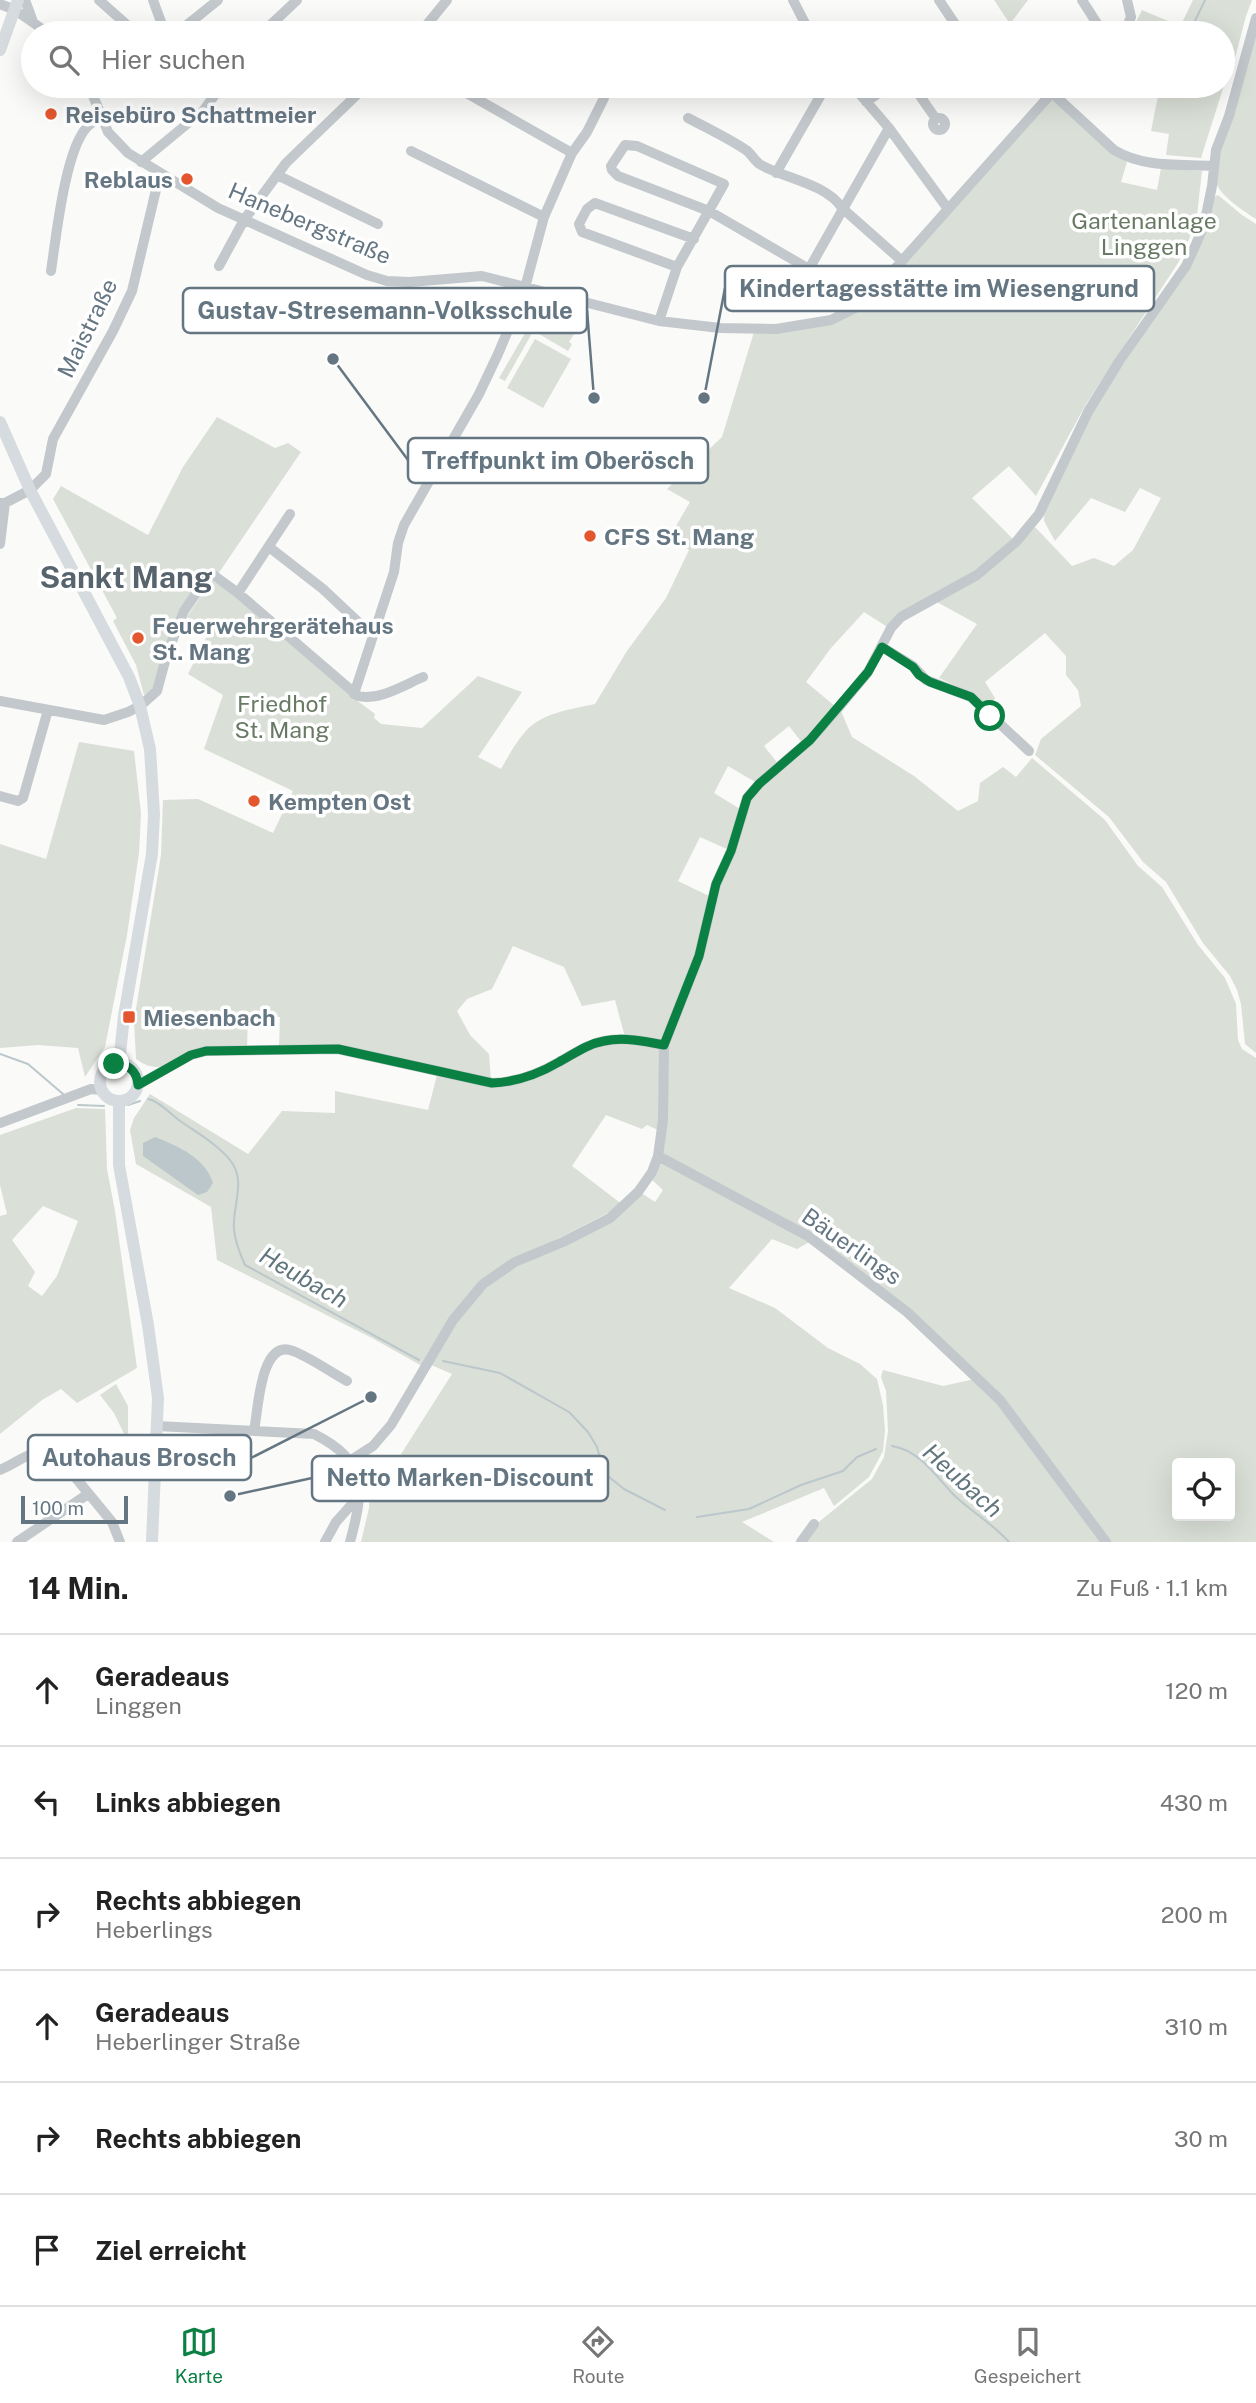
<!DOCTYPE html>
<html lang="de">
<meta charset="utf-8">
<style>
body{margin:0;font-family:"Public Sans",sans-serif;background:#f2f2f2;color:#222}
.controls{position:absolute;right:21px;bottom:21px;display:grid;overflow:hidden;border-radius:7px;box-shadow:0 7px 28px #0002}
.controls button{width:63px;height:63px;display:grid;place-items:center;padding:0;border:0;border-bottom:2px solid #e0e0e0;background:#fff;color:#222;font:35px sans-serif}
.scale{position:absolute;left:21px;bottom:18px;width:107px;box-sizing:border-box;padding-left:7px;border:4px solid #657683;border-top:0;font-size:19px;line-height:24px;white-space:nowrap;color:#657683;-webkit-text-stroke:5px #fff;paint-order:stroke}
.stop{position:absolute;width:21px;height:21px;margin:-16px;border:5px solid #0b8043;border-radius:50%;background:#fff}
.stop.end{background:#0b8043;border-color:#fff;box-shadow:0 2px 7px #0008}
.list{margin:0;padding:0;list-style:none}
h2{display:flex;justify-content:space-between;align-items:center;height:91px;margin:0;padding:0 28px;font-size:30px}
h2 small{font-size:23px;font-weight:400;color:#767676}
.list li{display:grid;grid-template-columns:46px 1fr auto;gap:21px;align-items:center;box-sizing:border-box;height:112px;padding:0 28px;border-top:2px solid #e0e0e0}
.list b{display:block;font-size:26px;white-space:nowrap}
.list p{margin:0;font-size:23px;white-space:nowrap;color:#767676}
.list em{font-size:23px;font-style:normal;color:#767676}
.icon{flex:none;width:38px;height:38px;fill:none;stroke:currentColor;stroke-width:2;stroke-linecap:round;stroke-linejoin:round}
.map{position:relative;flex:none;width:1256px;height:1542px;overflow:hidden}
.search{position:absolute;background:#fff;box-shadow:0 7px 28px #0002;left:21px;right:21px;top:21px;height:77px;display:flex;align-items:center;gap:18px;box-sizing:border-box;padding:0 24px;border-radius:38px;color:#767676;font-size:26px}
.sheet{height:763px;background:#fff}
nav{display:flex;justify-content:space-around;align-items:center;box-sizing:border-box;height:98px;border-top:2px solid #e0e0e0;background:#fff;font-size:19px;color:#767676}
nav a{display:grid;justify-items:center;gap:4px}
nav .on{color:#0b8043}
.map>svg:first-child{display:block}
.green{fill:#dadfd7;fill-rule:evenodd}
.water{fill:#bbc7cb}
.lines{fill:none;stroke-linecap:round;stroke-linejoin:round}
.stream{stroke:#bbc7cb;stroke-width:2}
.minor{stroke:#c3c8cc;stroke-width:10}
.major{stroke:#d6dbdf;stroke-width:12}
.route{stroke:#0b8043;stroke-width:9}
.poi-dot{fill:#e4572e;stroke:#fff;stroke-width:2.5}
.labels{text-anchor:middle;dominant-baseline:central;stroke-width:7;stroke-linejoin:round;paint-order:stroke}
.poi-label{font-size:23px;font-weight:bold;fill:#657683;stroke:#fff;text-anchor:start}
.park-label{font-size:23px;fill:#687a64;stroke:#fff}
.street-label{font-size:23px;fill:#657683;stroke:#fff}
.water-label{font-size:24px;font-style:italic;fill:#60757c;stroke:#fff}
.district-label{font-size:30px;font-weight:bold;fill:#57646e;stroke:#fff}
.leader{fill:none;stroke:#657683;stroke-width:2.5}
.callout-dot{fill:#657683;stroke:#fff;stroke-width:2.5}
.callout{fill:#fff;stroke:#657683;stroke-width:2.5}
.callout-label{font-size:24px;text-anchor:middle;font-weight:bold;fill:#657683}
</style>
<div class="map">
<svg width="1256" height="1542" viewBox="0 0 1256 1542">
<rect width="100%" height="100%" fill="#fafaf8"/>
<path class="green" d="M994 0H1028L1010 24Z
M1193 0H1252L1246 16 1230 77 1223 75V33H1177Z
M1142 10 1175 24 1171 33 1131 32Z
M1256 35V219C1245 212 1219 195 1216 182 1212 163 1248 60 1256 35Z
M1223 81 1225 82 1201 158 1166 155 1169 134 1151 131 1160 86H1223Z
M1051 96 1127 162 1121 182 1157 190 1161 168 1202 171 1196 224 1178 263 1086 404 1036 496 1009 466 972 498 1014 540 995 557 889 628 864 612 831 648 806 682 836 707 803 744 789 726 764 746 779 765 757 783 728 766 714 793 740 809 729 850 700 837 678 881 711 897 697 955 662 1042 625 1037 615 1000 582 1006 564 967 513 946 492 989 467 999 457 1011 470 1035 489 1054 491 1081 383 1055 279 1047 280 1017H248L247 1048C233 1048 216 1045 203 1050 176 1058 162 1078 136 1059L134 1021 161 855 163 800 198 799 273 833 293 791 204 749 223 695 188 674 209 632 187 617 211 580 235 596 355 699 375 714 374 718 381 724 422 728 478 676 522 692 478 757 501 769C508 757 515 743 525 732 541 713 572 709 595 704L627 651 666 598 689 550 669 538 690 502 667 489 722 437 754 332 858 309Z
M1218 195 1242 215 1256 224V1053L1245 1044 1241 1004 1237 990 1230 976 1203 943 1166 882 1143 862 1109 817 1035 755 1041 739 1081 706 1078 690 1066 675V656L1045 633 985 682 995 698 989 708 973 694 939 678 977 624 935 601 1035 527 1072 566 1094 558 1114 566 1133 550 1161 498 1140 488 1125 512 1091 498 1055 541 1044 521 1045 506 1092 411 1188 267 1213 198Z
M539 309 544 312 505 381 499 378Z
M550 315 576 331 569 342 572 344 568 351 539 334Z
M535 339 571 359 543 408 507 388Z
M217 417 275 448 288 443 301 452 218 574H205L154 689 144 695 136 665 113 621 117 618 53 499 61 486 148 535 183 467Z
M841 711 852 737 914 776 958 811 978 801 980 783 1003 767 1016 777 1032 758 1105 820 1138 866 1162 887 1198 945 1225 978 1236 1004 1238 1040 1242 1049 1256 1058V1542H1109L1002 1399 846 1260 661 1155 665 1046 749 799ZM1177 1463H1230V1516H1177Z
M79 742 134 751 141 813 139 853 127 935 105 1047 85 1077 78 1048 38 1045 0 1048V844L46 859Z
M602 1042 661 1047 660 1131 647 1125 642 1129 606 1115 572 1166 623 1205 498 1270 422 1366 372 1338 217 1260 211 1207 136 1164 130 1130 134 1118 150 1094 248 1154 282 1111 335 1113V1091L428 1110 437 1075 491 1086Z
M76 1108 105 1109 107 1169 115 1211 137 1368 77 1403 61 1389 42 1400 0 1434V1216L7 1214 0 1185V1135ZM43 1206 78 1221 57 1276 42 1296 28 1286 35 1272 12 1240Z
M659 1159 811 1241 797 1249 772 1239 729 1288 775 1308 828 1348 860 1364 877 1379 883 1405 885 1431 883 1451 869 1477 834 1506 824 1488 742 1522 774 1542H361L369 1508 370 1493 375 1495 452 1374 429 1364 470 1302 501 1274 564 1244 640 1192 655 1202 663 1190 650 1178Z
M883 1370 943 1386 975 1379 997 1402 1104 1542H803L815 1525 872 1479 884 1457 888 1431 886 1391 881 1377Z
M116 1384 128 1406V1442L114 1413 100 1395Z"/>
<path class="water" d="M155 1137C178 1146 205 1158 213 1183L207 1192 198 1195 143 1156V1143Z"/>
<g class="lines">
<path class="stream" d="M1186 33 1194 23 1205 0
M0 1054 28 1064 63 1094
M148 1099C160 1101 172 1116 183 1123 199 1134 218 1145 230 1160 247 1181 232 1206 234 1229 235 1242 240 1254 245 1265L419 1360
M78 1105 104 1106
M128 1105 140 1101
M443 1361 500 1373 569 1412 588 1432 597 1447 604 1473 624 1489 665 1510
M892 1446C921 1451 936 1477 955 1496 972 1512 993 1524 1009 1542
M697 1517 749 1509 801 1485 843 1471 857 1457 876 1449"/>
<path class="minor" d="M25 0 32 19
M99 0 136 33
M153 0 165 33
M793 0 810 33
M939 0 961 33
M1082 0 1103 33
M0 4 15 10 48 33
M177 33 218 0
M262 33 297 0
M420 33 447 0
M871 33 877 28 883 33
M1124 33 1131 17 1127 0
M89 86 108 132 128 153 218 208 367 275 387 281 410 282 482 276 659 321 720 328 776 329 831 320 857 307 892 272 1058 86
M454 86 572 153
M853 86 889 128 948 209
M913 86 936 119
M1051 92 1114 150C1144 168 1179 164 1213 166
M866 102 889 86
M933 124a6 6 0 1 1 12 0a6 6 0 1 1-12 0Z
M688 118C707 128 728 138 746 150 752 154 754 161 761 165 784 178 827 184 842 208L902 261
M411 151 544 217
M141 162 204 110 221 86
M776 173 826 86
M277 175 378 224
M219 266 244 220 286 163 366 86
M677 267 582 232 579 224 587 209 595 203 694 239
M51 271C56 238 65 150 87 127 91 123 96 120 101 117
M659 321 677 267 724 184 637 146 625 145 611 166 612 170 618 176 709 211 809 269 889 128
M0 503H5L30 490 46 474 53 439 113 331 132 291 160 173
M0 544 5 503
M269 547 323 589 373 636
M238 593 290 514
M882 647 913 666 926 680 971 697 1029 751
M354 694 394 572 398 543 404 525 479 394 498 354 523 295 544 217 572 153 587 132 604 98
M0 701 104 720 128 712 140 706 157 691 167 654 184 611 208 576 212 574 238 593 358 696C379 701 404 685 423 677
M0 796 18 801 23 798 48 710
M138 1085 191 1055 206 1051 338 1049 492 1083C517 1082 537 1075 559 1062 574 1054 587 1044 604 1041 623 1037 644 1041 664 1045
M0 1123 91 1089 101 1090
M658 1156 808 1236 907 1312 1000 1400 1106 1542
M157 1426 314 1434C368 1461 364 1490 350 1542
M254 1431C258 1412 260 1342 290 1350 307 1355 330 1372 347 1381
M351 1460 373 1446 391 1425 453 1320 483 1284 515 1262 563 1242 610 1218 638 1192 652 1172 658 1156 663 1120 664 1045 699 956 716 884 731 851 747 798 759 784 810 740 839 707 868 672 891 628 901 617 977 575 1016 542 1039 514 1089 410 1120 360 1186 266 1196 244 1204 225 1212 186 1216 150 1229 116 1256 18
M0 1470C24 1460 38 1441 61 1460L112 1522 120 1542
M17 1542 88 1494
M325 1542 336 1522 360 1495
M801 1542 814 1524"/>
<path class="major" d="M0 50 18 0
M0 422 30 490 129 677 140 706 150 749 154 814 152 854 124 1016 119 1063
M100 1082a19 19 0 1 1 38 0a19 19 0 1 1-38 0Z
M119 1101V1165L148 1325 158 1398 152 1542"/>
</g>
<g class="lines">
<path class="route" d="M114 1064C128 1063 137 1071 138 1085L191 1055 206 1051 338 1049 492 1083C517 1082 537 1075 559 1062 574 1054 587 1044 604 1041 623 1037 644 1041 664 1045L699 956 716 884 731 851 747 798 759 784 810 740 868 672 882 647 913 667 919 675 930 682 971 697 990 716"/>
</g>
<g class="poi-dot">
<circle cx="51" cy="114" r="7"/>
<circle cx="187" cy="179" r="7"/>
<circle cx="590" cy="536" r="7"/>
<circle cx="138" cy="638" r="7"/>
<circle cx="254" cy="801" r="7"/>
<rect x="122" y="1010" width="14" height="14" rx="3.5"/>
</g>
<g class="labels">
<g class="poi-label">
<text x="65" y="114">Reisebüro Schattmeier</text>
<text x="173" y="179" text-anchor="end">Reblaus</text>
<text x="604" y="536">CFS St. Mang</text>
<text x="152" y="625">Feuerwehrgerätehaus<tspan x="152" dy="26">St. Mang</tspan></text>
<text x="268" y="801">Kempten Ost</text>
<text x="143" y="1017">Miesenbach</text>
</g>
<g class="park-label">
<text x="1144" y="220">Gartenanlage<tspan x="1144" dy="26">Linggen</tspan></text>
<text x="282" y="703">Friedhof<tspan x="282" dy="26">St. Mang</tspan></text>
</g>
<g class="street-label">
<text transform="translate(310 223) rotate(23)">Hanebergstraße</text>
<text transform="translate(87 328) rotate(-64)">Maistraße</text>
<text transform="translate(852 1246) rotate(35)">Bäuerlings</text>
</g>
<g class="water-label">
<text transform="translate(304 1277) rotate(30)">Heubach</text>
<text transform="translate(963 1480) rotate(42)">Heubach</text>
</g>
<g class="district-label">
<text x="126" y="577">Sankt Mang</text>
</g>
</g>
<path class="leader" d="M704 398L725 288M594 398L587 310M333 359L408 460M371 1397L251 1458M230 1496L312 1478"/>
<g class="callout-dot">
<circle cx="704" cy="398" r="7"/>
<circle cx="594" cy="398" r="7"/>
<circle cx="333" cy="359" r="7"/>
<circle cx="371" cy="1397" r="7"/>
<circle cx="230" cy="1496" r="7"/>
</g>
<g class="callout">
<rect x="725" y="266" width="429" height="45" rx="7"/>
<rect x="183" y="288" width="404" height="45" rx="7"/>
<rect x="408" y="438" width="300" height="45" rx="7"/>
<rect x="28" y="1435" width="223" height="45" rx="7"/>
<rect x="312" y="1456" width="296" height="45" rx="7"/>
</g>
<g class="callout-label">
<text x="939" y="297">Kindertagesstätte im Wiesengrund</text>
<text x="385" y="319">Gustav-Stresemann-Volksschule</text>
<text x="558" y="469">Treffpunkt im Oberösch</text>
<text x="139" y="1466">Autohaus Brosch</text>
<text x="460" y="1486">Netto Marken-Discount</text>
</g>
</svg>
<div class="controls">
<button><svg class="icon" aria-label="locate" viewBox="0 0 24 24"><circle cx="12" cy="12" r="6"/><path d="M12 2v4M12 18v4M2 12h4M18 12h4"/></svg></button>
</div>
<div class="scale">100 m</div>
<div class="stop" style="left:990px;top:716px"></div>
<div class="stop end" style="left:114px;top:1064px"></div>
<div class="search"><svg class="icon" aria-label="search" viewBox="0 0 24 24"><circle cx="10" cy="10" r="6"/><path d="M15 15l6 6"/></svg>Hier suchen</div>
</div>
<section class="sheet">
<h2>14 Min.<small>Zu Fuß · 1.1 km</small></h2>
<ul class="list">
<li><svg class="icon" aria-label="ahead" viewBox="0 0 24 24"><path d="M12 20V5M6 11l6-6 6 6"/></svg><div><b>Geradeaus</b><p>Linggen</p></div><em>120 m</em></li>
<li><svg class="icon" aria-label="left" viewBox="0 0 24 24"><path d="M17 20v-9H6M10 6l-5 5 5 5"/></svg><div><b>Links abbiegen</b></div><em>430 m</em></li>
<li><svg class="icon" aria-label="right" viewBox="0 0 24 24"><path d="M7 20v-9h11M14 6l5 5-5 5"/></svg><div><b>Rechts abbiegen</b><p>Heberlings</p></div><em>200 m</em></li>
<li><svg class="icon" aria-label="ahead" viewBox="0 0 24 24"><path d="M12 20V5M6 11l6-6 6 6"/></svg><div><b>Geradeaus</b><p>Heberlinger Straße</p></div><em>310 m</em></li>
<li><svg class="icon" aria-label="right" viewBox="0 0 24 24"><path d="M7 20v-9h11M14 6l5 5-5 5"/></svg><div><b>Rechts abbiegen</b></div><em>30 m</em></li>
<li><svg class="icon" aria-label="arrive" viewBox="0 0 24 24"><path d="M6 21V4h12l-3 4 3 4H6"/></svg><div><b>Ziel erreicht</b></div></li>
</ul>
</section>
<nav>
<a class="on"><svg class="icon" aria-label="map" viewBox="0 0 24 24"><path d="M3 6l6-2 6 2 6-2v14l-6 2-6-2-6 2zM9 4v14M15 6v14"/></svg>Karte</a>
<a><svg class="icon" aria-label="directions" viewBox="0 0 24 24"><path d="M12 3l9 9-9 9-9-9zM9 14v-3h6M13 9l2 2-2 2"/></svg>Route</a>
<a><svg class="icon" aria-label="saved" viewBox="0 0 24 24"><path d="M7 4h10v16l-5-4-5 4z"/></svg>Gespeichert</a>
</nav>
